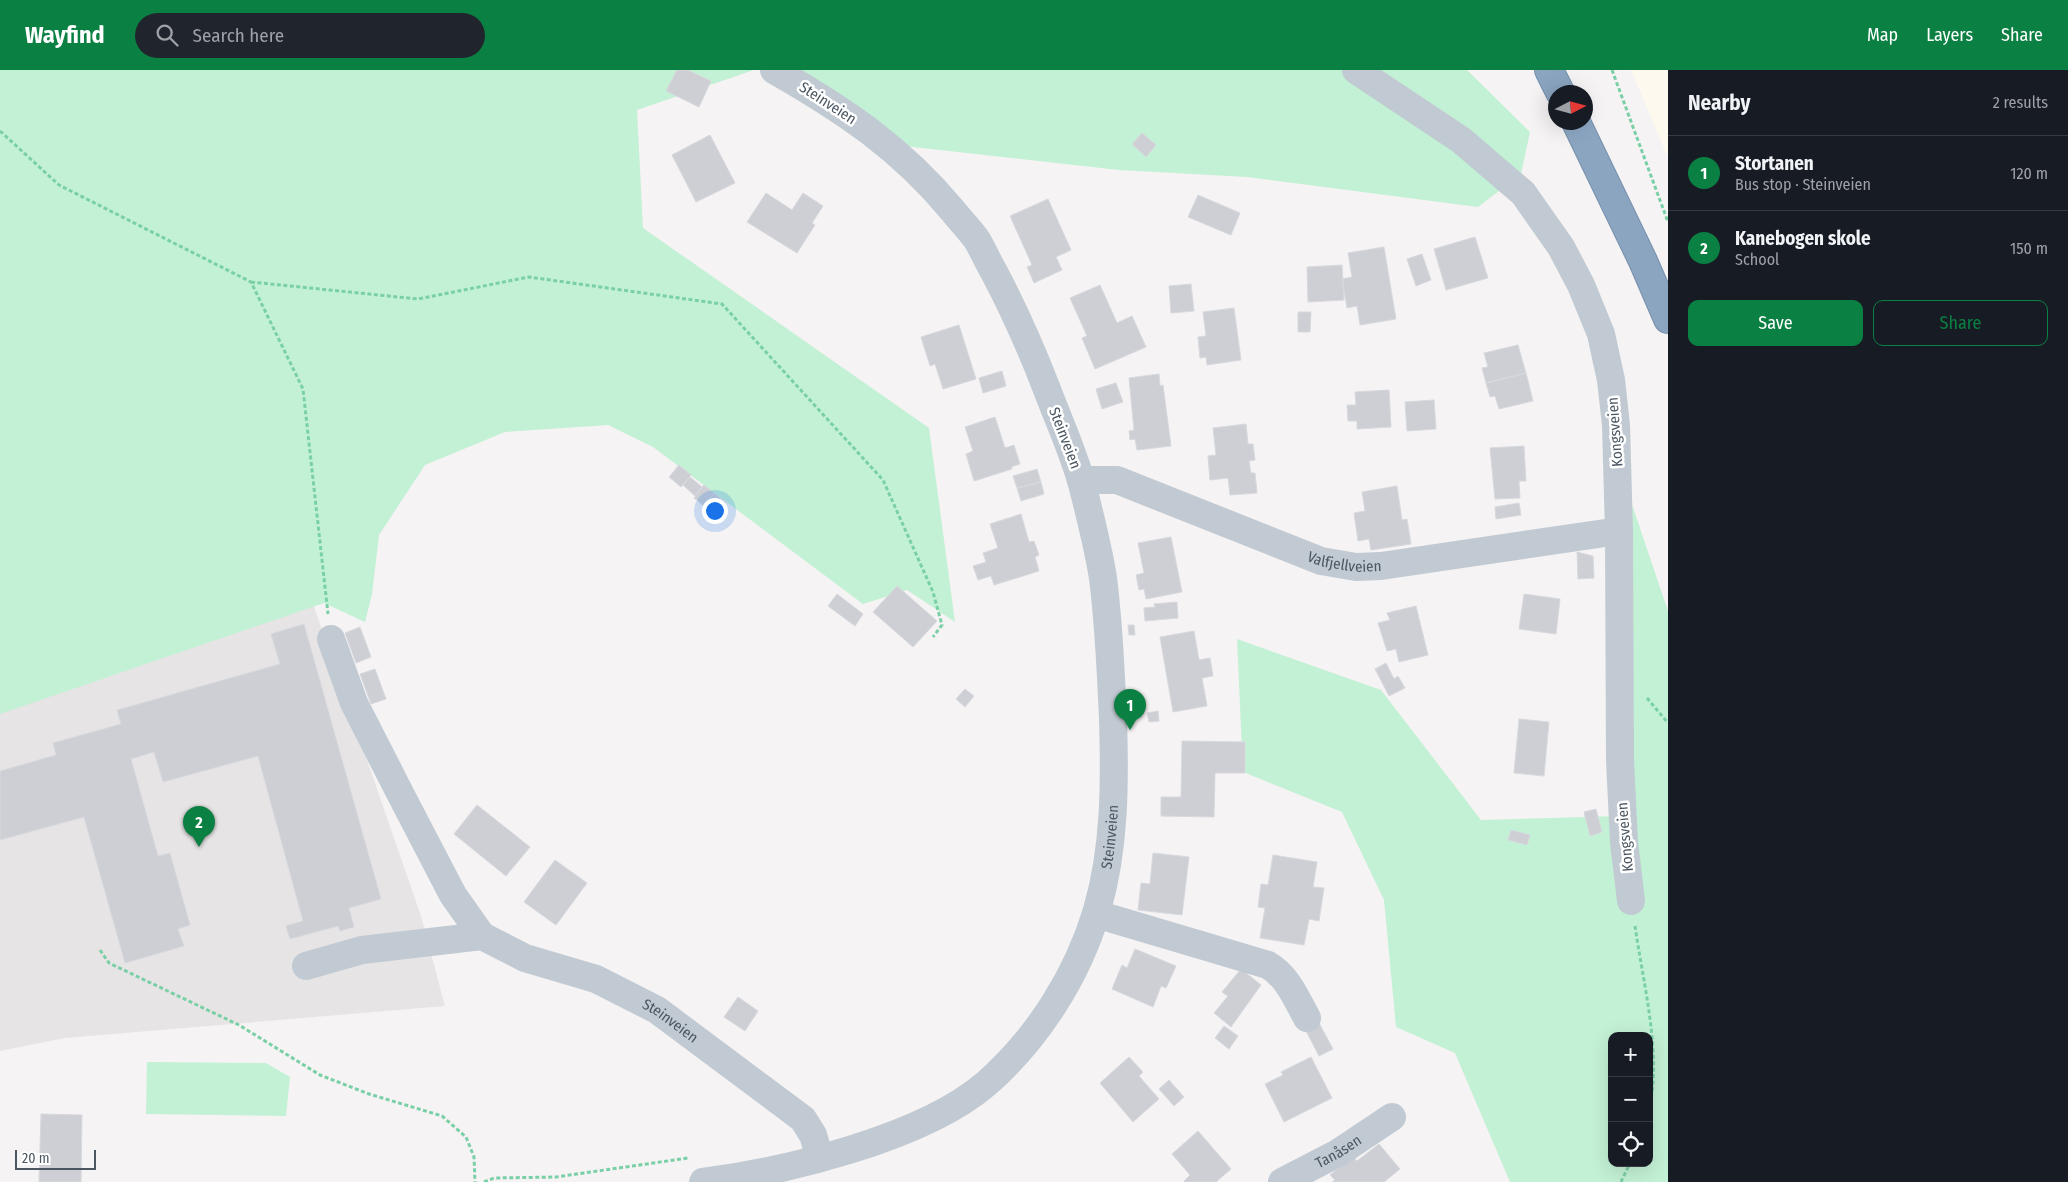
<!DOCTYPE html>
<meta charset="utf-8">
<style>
body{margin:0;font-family:"Fira Sans Condensed",sans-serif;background:#20242c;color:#f1f3f6}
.controls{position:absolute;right:15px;bottom:15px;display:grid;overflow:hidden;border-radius:10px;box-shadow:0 5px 20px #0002}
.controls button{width:45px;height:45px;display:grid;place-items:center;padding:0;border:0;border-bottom:1px solid #363941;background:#171b24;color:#f1f3f6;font:25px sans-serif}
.compass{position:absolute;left:1548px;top:15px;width:45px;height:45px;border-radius:50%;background:#171b24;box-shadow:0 5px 20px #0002;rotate:84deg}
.scale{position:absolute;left:15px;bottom:12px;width:81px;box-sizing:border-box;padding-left:5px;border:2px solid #4a5661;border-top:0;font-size:14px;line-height:18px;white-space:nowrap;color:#4a5661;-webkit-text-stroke:4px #fff;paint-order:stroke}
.you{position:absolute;left:714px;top:440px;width:18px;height:18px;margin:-12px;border:4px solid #fff;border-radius:50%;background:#1a73e8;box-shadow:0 0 0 8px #1a73e833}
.badge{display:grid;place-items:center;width:32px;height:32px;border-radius:50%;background:#0b8043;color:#fff;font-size:16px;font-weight:700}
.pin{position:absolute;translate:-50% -41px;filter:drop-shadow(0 1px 2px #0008)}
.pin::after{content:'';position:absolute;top:26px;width:18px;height:15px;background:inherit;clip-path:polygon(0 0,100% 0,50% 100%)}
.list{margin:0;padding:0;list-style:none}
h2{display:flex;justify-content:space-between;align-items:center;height:65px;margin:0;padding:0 20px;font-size:21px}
h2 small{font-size:16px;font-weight:400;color:#9ea1a6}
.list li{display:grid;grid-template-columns:32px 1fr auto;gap:15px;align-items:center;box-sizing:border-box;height:75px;padding:0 20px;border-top:1px solid #363941}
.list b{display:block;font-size:19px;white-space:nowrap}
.list p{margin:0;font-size:16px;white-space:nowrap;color:#9ea1a6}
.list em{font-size:16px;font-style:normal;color:#9ea1a6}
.actions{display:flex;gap:10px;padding:15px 20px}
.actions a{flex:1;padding:11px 0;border:1px solid #0b8043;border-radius:10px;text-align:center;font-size:18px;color:#0b8043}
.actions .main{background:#0b8043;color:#fff}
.icon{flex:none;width:28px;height:28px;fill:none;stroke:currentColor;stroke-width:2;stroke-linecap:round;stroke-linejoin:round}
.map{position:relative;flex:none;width:1668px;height:1112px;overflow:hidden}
header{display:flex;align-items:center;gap:30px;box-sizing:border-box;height:70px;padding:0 25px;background:#0b8043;color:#fff}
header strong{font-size:24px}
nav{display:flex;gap:28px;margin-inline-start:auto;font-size:18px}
.search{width:350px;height:45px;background:#20242c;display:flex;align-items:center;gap:12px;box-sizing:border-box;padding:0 18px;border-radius:28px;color:#9ea1a6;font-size:19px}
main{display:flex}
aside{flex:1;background:#171b24}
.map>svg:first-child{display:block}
.commercial{fill:#fdf9ef}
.education{fill:#e6e4e5}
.green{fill:#c3f1d5;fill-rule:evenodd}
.building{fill:#cdcfd5;stroke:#d7d9de}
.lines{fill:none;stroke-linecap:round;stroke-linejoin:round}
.highway-casing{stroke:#7690ad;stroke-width:30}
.path{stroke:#7ad0a6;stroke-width:3;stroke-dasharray:4 2.5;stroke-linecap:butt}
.minor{stroke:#c1cad2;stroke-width:28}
.highway{stroke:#8ba5c1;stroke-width:28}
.labels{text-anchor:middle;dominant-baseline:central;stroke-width:5;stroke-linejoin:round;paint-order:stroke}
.street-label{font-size:15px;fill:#4a5661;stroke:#fff}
</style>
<header>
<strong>Wayfind</strong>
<div class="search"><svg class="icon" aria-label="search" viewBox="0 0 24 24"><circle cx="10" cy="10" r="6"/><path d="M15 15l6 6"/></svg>Search here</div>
<nav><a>Map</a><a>Layers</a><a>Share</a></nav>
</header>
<main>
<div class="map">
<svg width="1668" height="1112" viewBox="0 0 1668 1112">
<rect width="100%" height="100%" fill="#f5f3f3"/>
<path class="commercial" d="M1631 0H1668V88Z"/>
<path class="education" d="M311 528 421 846 445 936 65 968 0 981V636Z"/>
<path class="green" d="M0 0H754L637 40 643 158 929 358 955 552 907 520 863 534 653 377 608 355 505 362 425 395 379 465 372 524 365 552 324 533 0 644Z
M798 0H1467L1530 62 1521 104 1478 137 1247 107 1119 100 895 75Z
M1623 408 1668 541V1112H1510L1455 983 1396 957 1384 830 1342 742 1243 702 1237 569 1381 620 1481 750 1619 746ZM1612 966H1649V1093H1612Z
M147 992 266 993 290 1007 286 1046 146 1044Z"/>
<path class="building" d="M677 0H688L711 11 699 37 666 21Z
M1142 63 1156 75 1146 87 1132 74Z
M710 65 735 113 696 132 672 85Z
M766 123 792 140 803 123 823 136 812 153 815 155 797 183 747 152Z
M1198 125 1240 143 1231 165 1188 147Z
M1048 129 1071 180 1056 187 1062 200 1034 213 1027 197 1032 195 1010 146Z
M1475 167 1488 208 1446 220 1434 179Z
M1384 177 1396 249 1360 255 1357 236 1347 238 1342 209 1352 207 1348 183Z
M1422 184 1431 210 1416 216 1407 189Z
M1342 195 1344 230 1308 232 1307 197Z
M1191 214 1194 241 1171 243 1169 216Z
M1100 215 1117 253 1132 246 1146 277 1095 299 1082 268 1087 266 1070 228Z
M1234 238 1241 290 1207 295 1206 287 1200 288 1198 267 1206 266 1203 242Z
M1298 242H1311L1310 262H1298Z
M959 255 976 309 943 319 935 294 930 296 921 267Z
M1518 275 1526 303 1486 313 1482 298 1488 297 1484 283Z
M1002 301 1006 316 983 323 979 308Z
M1526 303 1533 331 1499 339 1495 326 1490 327 1486 313Z
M1159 304 1160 316 1163 315 1171 376 1137 380 1135 369 1130 370 1129 361 1134 360 1129 308Z
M1116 313 1123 332 1102 339 1096 319Z
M1389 320 1391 357 1357 359V351H1348L1347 335H1356L1355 322Z
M1434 330 1436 359 1407 361 1405 332Z
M995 347 1005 378 1014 375 1020 394 1011 397 1012 399 974 411 966 384 973 381 965 357Z
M1246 354 1248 374H1253L1255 390 1249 391 1251 403H1255L1257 423 1230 425 1228 408 1210 410 1208 386 1216 385 1213 358Z
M1524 376 1526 411H1519L1520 428 1495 429 1490 378Z
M679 395 691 405 681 417 669 407Z
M1037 399 1041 412 1017 418 1013 406Z
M690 407 702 417 695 426 683 415Z
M1041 412 1044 424 1021 431 1017 418Z
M704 415 714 423 704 436 694 428Z
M1397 416 1402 450 1407 449 1411 474 1371 480 1369 469 1358 471 1354 443 1365 441 1362 422Z
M714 423 726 433 716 445 704 436Z
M1519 433 1521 445 1496 449 1495 437Z
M1021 444 1029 472 1034 471 1039 485 1035 487 1039 501 994 515 991 506 978 510 973 496 986 492 983 483 998 478 990 454Z
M1171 467 1182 522 1146 529 1144 519 1139 520 1136 505 1144 503 1138 473Z
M1577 482 1593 486 1594 508 1578 509Z
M897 516 937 551 913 577 873 542Z
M837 524 863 544 855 556 828 536Z
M1524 524 1560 529 1556 564 1519 559Z
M1177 532 1178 548 1145 551 1144 538 1155 537 1154 534Z
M1416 536 1428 585 1399 592 1396 579 1387 581 1378 553 1390 550 1387 543Z
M304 554 381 829 349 838 354 857 340 861 338 856 290 869 286 856 303 851 258 686 163 712 154 682 131 689 158 786 170 783 190 855 178 859 184 876 125 893 84 747 0 770V701L56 685 53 673 121 654 117 640 280 594 271 564Z
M1128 555H1134L1135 565H1129Z
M360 557 371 587 356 593 345 563Z
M1194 561 1199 590 1210 588 1213 606 1202 608 1207 636 1173 642 1160 567Z
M1386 593 1394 609 1398 606 1405 618 1389 626 1375 599Z
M375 599 386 629 371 634 360 604Z
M965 619 974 626 965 637 956 629Z
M1158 641 1159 651 1149 652 1147 643Z
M1519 649 1549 652 1544 706 1514 703Z
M1182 671 1245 672V703H1215L1214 747 1161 746V727H1181Z
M477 735 530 777 506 806 454 764Z
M1596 739 1602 762 1590 766 1584 742Z
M1511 760 1530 765 1527 775 1508 770Z
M1153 783 1189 787 1182 845 1138 840 1141 813 1150 814Z
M1273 785 1317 792 1313 817 1324 818 1319 851 1309 849 1304 875 1260 868 1265 838 1258 837 1261 814 1268 815Z
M555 790 587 813 556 855 524 832Z
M1135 879 1176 896 1166 918 1161 916 1153 937 1112 919 1122 895 1127 898Z
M1241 899 1261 915 1231 957 1214 943 1228 926 1222 922Z
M738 927 758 941 745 961 724 947Z
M1318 951 1333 979 1319 986 1305 959Z
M1224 956 1238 966 1229 979 1215 968Z
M1129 987 1143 1002 1139 1006 1159 1029 1133 1052 1100 1013Z
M1311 987 1332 1028 1284 1052 1265 1014 1283 1005 1281 1002Z
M1169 1010 1184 1027 1174 1036 1159 1019Z
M41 1044 82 1045 81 1112H39Z
M1198 1061 1231 1099 1216 1112H1185L1184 1111 1190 1105 1172 1084Z
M1379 1074 1400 1099 1384 1112H1332L1335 1110 1330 1105 1353 1086 1357 1091Z"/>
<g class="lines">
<g class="highway-casing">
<path id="highway" d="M1549 0 1560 22
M1576 52 1643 191 1668 249"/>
</g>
<path class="path" d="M1612 0 1668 152
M0 61 59 115 251 212 303 319 328 544
M251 212 418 229 529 207 722 234 883 410 933 522 942 555 933 567
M1647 628 1668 653
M1635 856C1643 913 1662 983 1649 1040
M100 880 109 893 239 955 320 1005 369 1024 442 1046 466 1067 474 1087 475 1112
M484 1112 494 1108 556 1107 688 1088
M1621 1112 1630 1093"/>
<g class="minor">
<path d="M1356 0 1461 70 1523 123 1561 177 1581 215 1601 264 1611 310 1616 355 1619 461 1620 690 1624 772 1631 831"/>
<path id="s1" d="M1081 410H1117L1321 491 1356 497 1381 496 1619 461"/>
<path id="s2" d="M331 569 354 633 402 727 453 825 482 866 525 888 596 909 657 940 803 1049 813 1065 820 1088"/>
<path d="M1096 844 1268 895C1288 907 1296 928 1307 948"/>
<path d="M306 896 362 880 482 866"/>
<path id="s3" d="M703 1112C786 1101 924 1068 987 1013 1038 968 1078 905 1097 840 1115 778 1115 713 1113 649 1111 602 1109 555 1103 508 1098 477 1090 445 1082 414 1073 381 1058 349 1046 317 1031 278 1014 240 994 202 988 192 983 180 977 170 970 160 961 151 953 141 901 78 844 40 774 0"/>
<path id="s4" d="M1282 1112 1338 1083 1392 1047"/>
</g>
<use href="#highway" class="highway"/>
</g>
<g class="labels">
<g class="street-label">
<text transform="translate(828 33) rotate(33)">Steinveien</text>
<text transform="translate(1615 362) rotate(-94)">Kongsveien</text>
<text transform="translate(1065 368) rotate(69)">Steinveien</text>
<text stroke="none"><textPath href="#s1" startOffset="279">Valfjellveien</textPath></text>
<text stroke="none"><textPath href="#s3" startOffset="586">Steinveien</textPath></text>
<text transform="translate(1625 767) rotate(-95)">Kongsveien</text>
<text stroke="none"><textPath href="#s2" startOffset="542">Steinveien</textPath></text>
<text stroke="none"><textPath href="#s4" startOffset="64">Tanåsen</textPath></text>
</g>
</g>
</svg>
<div class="controls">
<button>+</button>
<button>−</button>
<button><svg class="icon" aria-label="locate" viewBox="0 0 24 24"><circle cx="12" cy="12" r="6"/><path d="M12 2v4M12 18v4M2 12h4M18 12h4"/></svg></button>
</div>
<svg class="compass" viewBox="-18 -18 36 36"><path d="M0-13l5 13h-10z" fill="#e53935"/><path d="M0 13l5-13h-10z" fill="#9ea1a6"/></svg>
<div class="scale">20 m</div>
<div class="you"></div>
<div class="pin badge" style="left:1130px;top:660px">1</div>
<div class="pin badge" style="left:199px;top:777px">2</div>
</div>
<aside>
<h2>Nearby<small>2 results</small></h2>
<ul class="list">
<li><span class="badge">1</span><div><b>Stortanen</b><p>Bus stop · Steinveien</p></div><em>120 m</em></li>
<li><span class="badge">2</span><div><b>Kanebogen skole</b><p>School</p></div><em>150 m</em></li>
</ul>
<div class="actions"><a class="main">Save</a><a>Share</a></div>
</aside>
</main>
